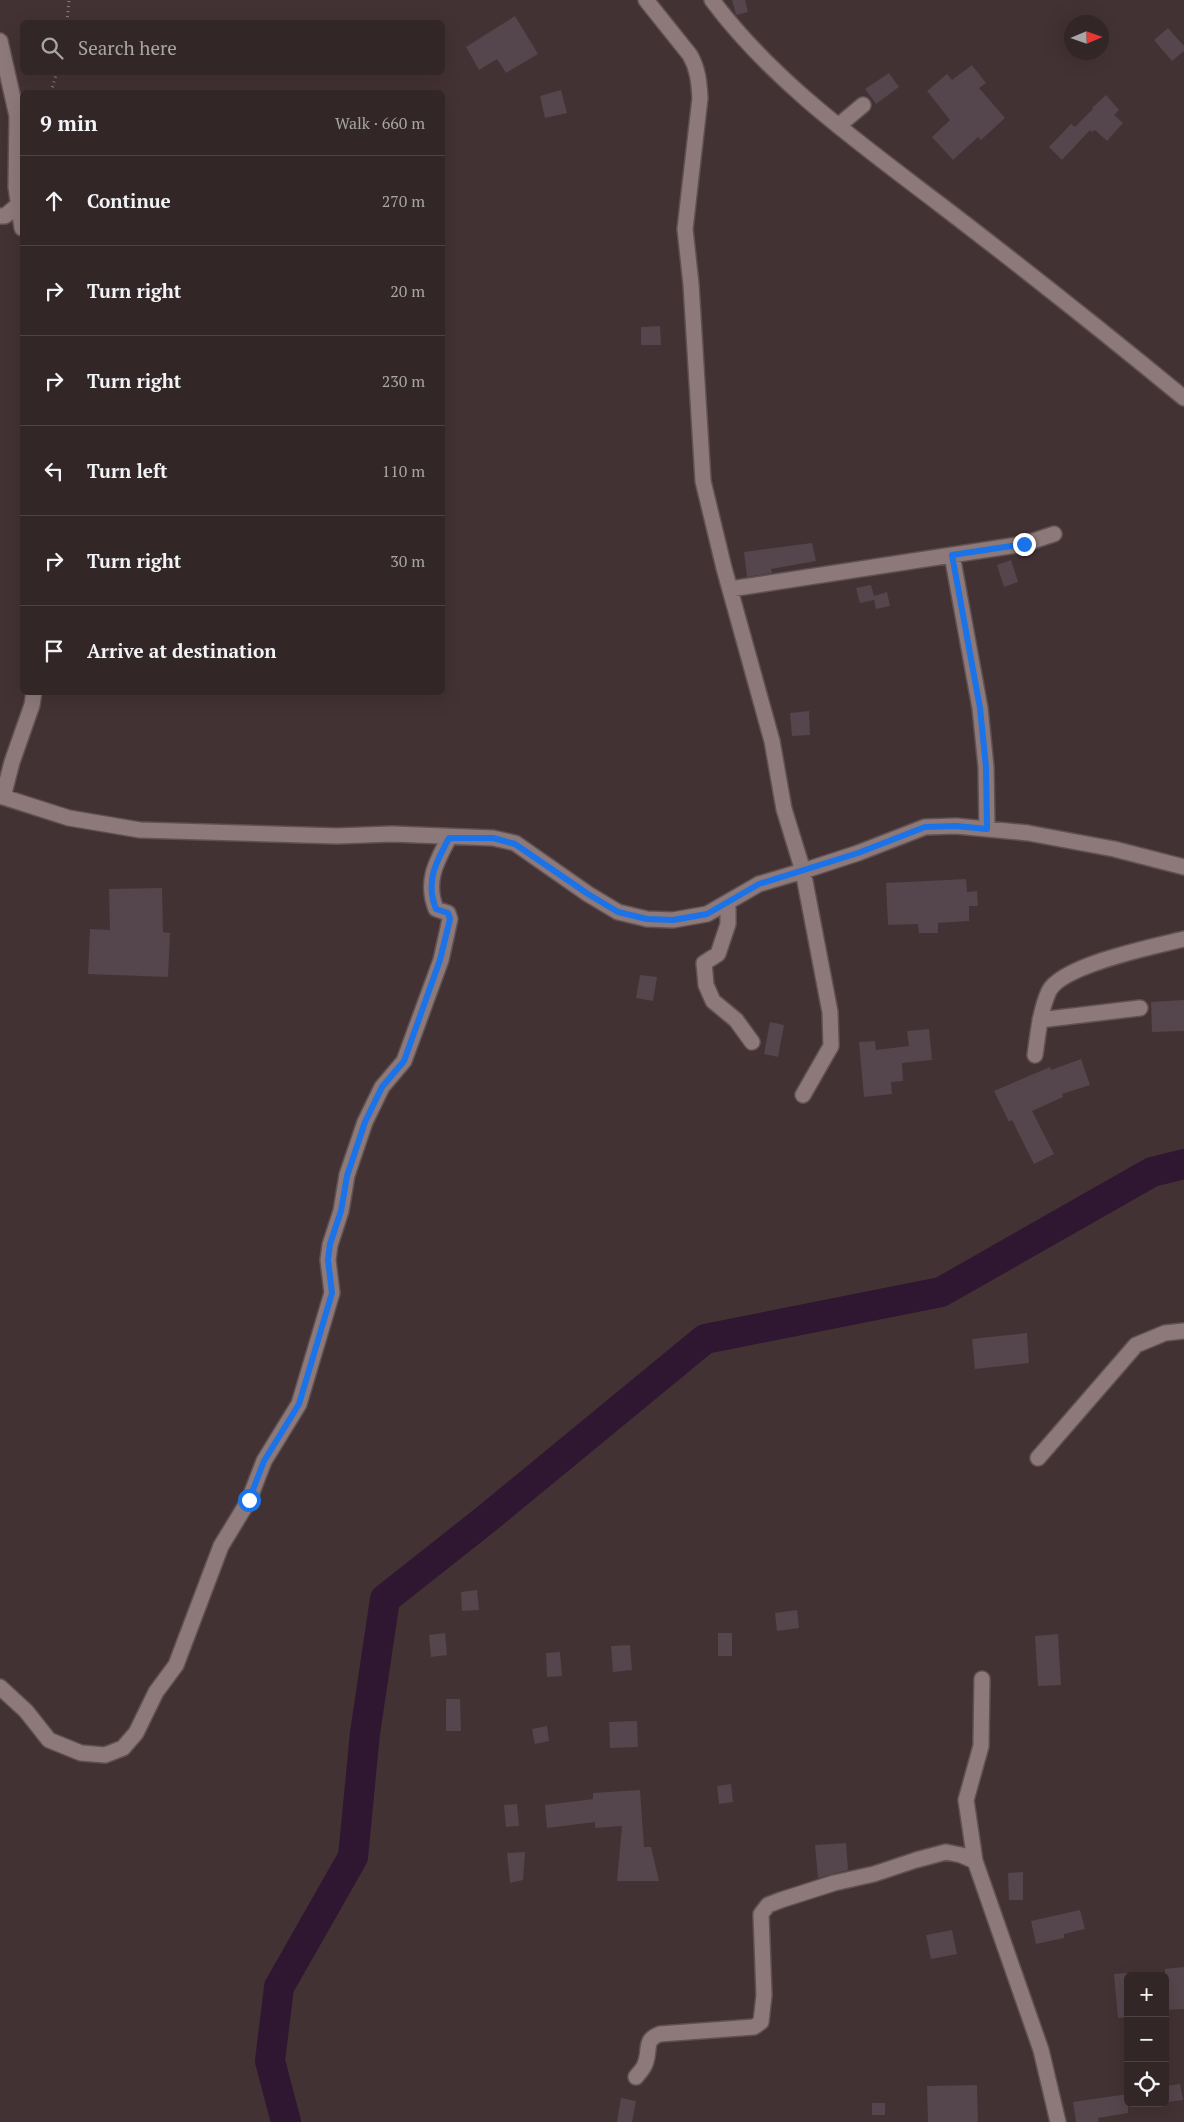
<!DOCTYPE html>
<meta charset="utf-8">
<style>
body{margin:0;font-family:"PT Serif",serif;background:#3d3232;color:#f1f3f6}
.controls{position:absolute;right:15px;bottom:15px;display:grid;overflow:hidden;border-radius:8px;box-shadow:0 5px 20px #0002}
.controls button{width:45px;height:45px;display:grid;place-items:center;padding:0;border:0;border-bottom:1px solid #4d4343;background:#322626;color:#f1f3f6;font:25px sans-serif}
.compass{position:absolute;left:1064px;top:15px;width:45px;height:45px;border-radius:50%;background:#322626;box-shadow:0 5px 20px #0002;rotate:88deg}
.stop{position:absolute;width:15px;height:15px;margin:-11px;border:4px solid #1a73e8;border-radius:50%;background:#fff}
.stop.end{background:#1a73e8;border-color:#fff;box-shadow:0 1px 5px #0008}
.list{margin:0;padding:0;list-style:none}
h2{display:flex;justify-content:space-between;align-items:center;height:65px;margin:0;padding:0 20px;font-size:21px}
h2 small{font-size:16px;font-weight:400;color:#a8a5a7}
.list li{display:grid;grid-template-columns:32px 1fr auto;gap:15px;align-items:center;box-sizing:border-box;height:90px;padding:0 20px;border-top:1px solid #4d4343}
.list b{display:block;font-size:19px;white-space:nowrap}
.list em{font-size:16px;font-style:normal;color:#a8a5a7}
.icon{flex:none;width:28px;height:28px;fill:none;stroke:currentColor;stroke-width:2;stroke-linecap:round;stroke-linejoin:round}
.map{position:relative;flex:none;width:1184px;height:2122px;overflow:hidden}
.search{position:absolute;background:#322626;box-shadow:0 5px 20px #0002;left:20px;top:20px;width:425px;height:55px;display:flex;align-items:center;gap:12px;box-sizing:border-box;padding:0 18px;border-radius:8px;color:#a8a5a7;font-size:19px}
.panel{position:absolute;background:#322626;box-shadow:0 5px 20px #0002;left:20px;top:90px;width:425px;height:605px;border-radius:8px}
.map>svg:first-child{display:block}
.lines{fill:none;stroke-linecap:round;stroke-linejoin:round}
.river{stroke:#2f1631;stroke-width:30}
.building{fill:#55454c}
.minor-casing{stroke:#5f5152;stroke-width:18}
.path{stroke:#8f8081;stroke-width:3;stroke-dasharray:1 4;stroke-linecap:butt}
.minor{stroke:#8d797a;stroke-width:15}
.route{stroke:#1a73e8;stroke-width:6}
</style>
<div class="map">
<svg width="1184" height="2122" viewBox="0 0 1184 2122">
<rect width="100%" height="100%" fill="#433233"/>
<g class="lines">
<path class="river" d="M286 2122 270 2061 279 1987 353 1857 365 1733 385 1599 485 1520 705 1339 941 1292 1152 1172 1184 1164"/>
</g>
<path class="building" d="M732 0H745L748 12 736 15Z
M515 16 538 54 506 73 497 59 479 70 466 47Z
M1168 28 1184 46V51L1172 61 1154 40Z
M972 65 986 83 979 88 1005 118 981 140 978 137 953 160 932 137 950 120 927 91 947 74 952 80Z
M889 73 899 87 876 104 865 89Z
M561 90 567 113 545 118 540 96Z
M1106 95 1119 110 1114 115 1123 123 1107 141 1095 130 1092 132 1090 130 1062 160 1049 147 1071 124 1075 127 1093 109 1092 108Z
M660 326 661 345H641V327Z
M812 543 816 561 771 569 772 573 747 577 744 552Z
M1011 560 1018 582 1004 587 997 565Z
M871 585 874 596 887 592 890 606 876 609 874 600 860 603 856 588Z
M809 711 810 735 792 736 790 713Z
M966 879 967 892 977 891 978 906H969V921L938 923V933H919L918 924 888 925 886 883Z
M162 888 163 932 170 933 168 977 88 974 90 929 110 930 109 889Z
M640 975 657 977 653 1001 636 998Z
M1184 1000V1031L1152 1032 1151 1002Z
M770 1022 784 1025 778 1057 764 1054Z
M929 1029 932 1060 902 1063 903 1081 891 1082 892 1094 864 1097 859 1042 875 1041 876 1050 909 1046 907 1031Z
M1081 1059 1090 1085 1062 1094 1063 1097 1032 1111 1054 1154 1034 1164 1012 1120 1009 1122 994 1091 1050 1067 1051 1070Z
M1027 1333 1029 1363 975 1369 972 1339Z
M477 1590 479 1610 462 1611 461 1592Z
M797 1610 799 1628 777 1631 775 1613Z
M445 1633 447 1655 431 1657 429 1635Z
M718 1633H732V1656H718Z
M1058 1634 1061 1685 1038 1686 1035 1636Z
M630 1645 632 1670 613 1672 611 1646Z
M560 1652 562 1676 547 1677 546 1653Z
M446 1699H460L461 1731H446Z
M637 1721 638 1747 610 1748 609 1722Z
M547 1726 549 1741 535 1744 532 1729Z
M731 1784 733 1802 719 1804 717 1786Z
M640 1790 644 1847H651L659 1881H617L622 1826 595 1828V1822L547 1828 545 1805 593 1799V1793Z
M517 1804 519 1826 506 1827 504 1805Z
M846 1843 848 1870 818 1878 815 1845Z
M525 1852 523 1880 510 1883 507 1853Z
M1023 1872V1900H1009L1008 1873Z
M1080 1910 1085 1929 1064 1934V1938L1036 1944 1031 1921Z
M952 1930 957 1954 931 1959 926 1935Z
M1184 1967V2009L1165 2010V1969Z
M1128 1973V2017L1118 2018 1114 1974Z
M1180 2084 1183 2100 1168 2102 1166 2086Z
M977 2085 978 2122H928L927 2086Z
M1128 2094V2113L1098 2118 1099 2122H1076L1073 2102Z
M621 2098 636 2101 632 2122H617Z
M872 2103H885V2115H872Z"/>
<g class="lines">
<g class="minor-casing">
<path id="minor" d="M712 0C773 82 861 144 942 206 1023 268 1104 332 1184 398
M0 41 17 116 16 187 22 228
M838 126 863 105
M0 216H5L19 204
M952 555 980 708 986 767 987 829
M730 589 1024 544 1054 534
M0 796 69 818 140 830 337 836 392 834 493 838 515 843 588 894 618 912 647 919 673 920 707 914 759 884 803 871 784 809 772 741 724 568 703 481 691 284 685 229 700 98C699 82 698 69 690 55L646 0
M3 797 12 762 32 705 34 692
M728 902V924L718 954 704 963 706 985 713 1001 736 1020 752 1042
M1040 1020 1140 1008
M1035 1055C1038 1034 1040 1011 1049 991 1062 965 1155 946 1184 939
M803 1095 831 1046 830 1012 803 871 858 853 925 827 956 826 1028 833 1114 849 1184 867
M1038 1458 1136 1345 1165 1333 1184 1331
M982 1679 981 1746 966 1800 975 1861 1041 2050 1058 2122
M0 1687 26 1711 49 1740 81 1753 105 1755 123 1748 136 1733 156 1692 176 1665 221 1546 249 1500 264 1461 299 1404 332 1293 328 1260 330 1245 341 1211 347 1175 365 1122 382 1087 404 1061 441 960 450 919 448 913 436 909C425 882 436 862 449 838
M636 2077C639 2073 644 2068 645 2064 651 2050 643 2040 660 2034L754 2027 761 2022 764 1995 761 1914 768 1905 781 1900 834 1883 874 1874 916 1860 946 1852 961 1855 975 1861"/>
</g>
<path class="path" d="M67 22 69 0
M51 92 57 72"/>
<use href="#minor" class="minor"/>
</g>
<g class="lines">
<path class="route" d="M249 1500 264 1461 299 1404 332 1293 328 1260 330 1244 341 1211 347 1176 365 1122 382 1087 404 1061 440 960 450 919 448 913 436 909C425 882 436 862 449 838H493L515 844 588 894 618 912 647 919 673 920 707 914 759 884 858 853 925 827 956 826 987 829 986 767 980 708 952 555 1024 544"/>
</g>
</svg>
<div class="controls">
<button>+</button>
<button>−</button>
<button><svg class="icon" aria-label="locate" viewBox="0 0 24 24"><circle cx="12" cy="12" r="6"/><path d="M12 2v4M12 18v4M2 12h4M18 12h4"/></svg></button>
</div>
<svg class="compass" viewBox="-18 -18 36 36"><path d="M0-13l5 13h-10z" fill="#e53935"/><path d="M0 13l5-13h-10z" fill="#a8a5a7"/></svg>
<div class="stop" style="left:249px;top:1500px"></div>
<div class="stop end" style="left:1024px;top:544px"></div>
<div class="search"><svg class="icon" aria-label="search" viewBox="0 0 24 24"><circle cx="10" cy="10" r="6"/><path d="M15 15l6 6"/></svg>Search here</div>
<section class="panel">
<h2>9 min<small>Walk · 660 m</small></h2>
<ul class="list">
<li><svg class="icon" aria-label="ahead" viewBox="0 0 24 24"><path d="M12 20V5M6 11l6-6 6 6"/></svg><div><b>Continue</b></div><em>270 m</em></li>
<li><svg class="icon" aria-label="right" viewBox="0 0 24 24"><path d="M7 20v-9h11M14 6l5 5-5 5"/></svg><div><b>Turn right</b></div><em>20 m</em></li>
<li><svg class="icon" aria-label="right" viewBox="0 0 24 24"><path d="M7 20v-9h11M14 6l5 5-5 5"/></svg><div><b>Turn right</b></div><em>230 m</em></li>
<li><svg class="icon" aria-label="left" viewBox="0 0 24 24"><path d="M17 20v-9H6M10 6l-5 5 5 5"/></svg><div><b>Turn left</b></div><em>110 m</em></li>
<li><svg class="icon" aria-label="right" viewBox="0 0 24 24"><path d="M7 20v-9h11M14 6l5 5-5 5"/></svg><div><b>Turn right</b></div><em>30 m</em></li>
<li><svg class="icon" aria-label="arrive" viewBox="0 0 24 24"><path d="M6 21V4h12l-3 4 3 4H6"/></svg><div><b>Arrive at destination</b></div></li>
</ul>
</section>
</div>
